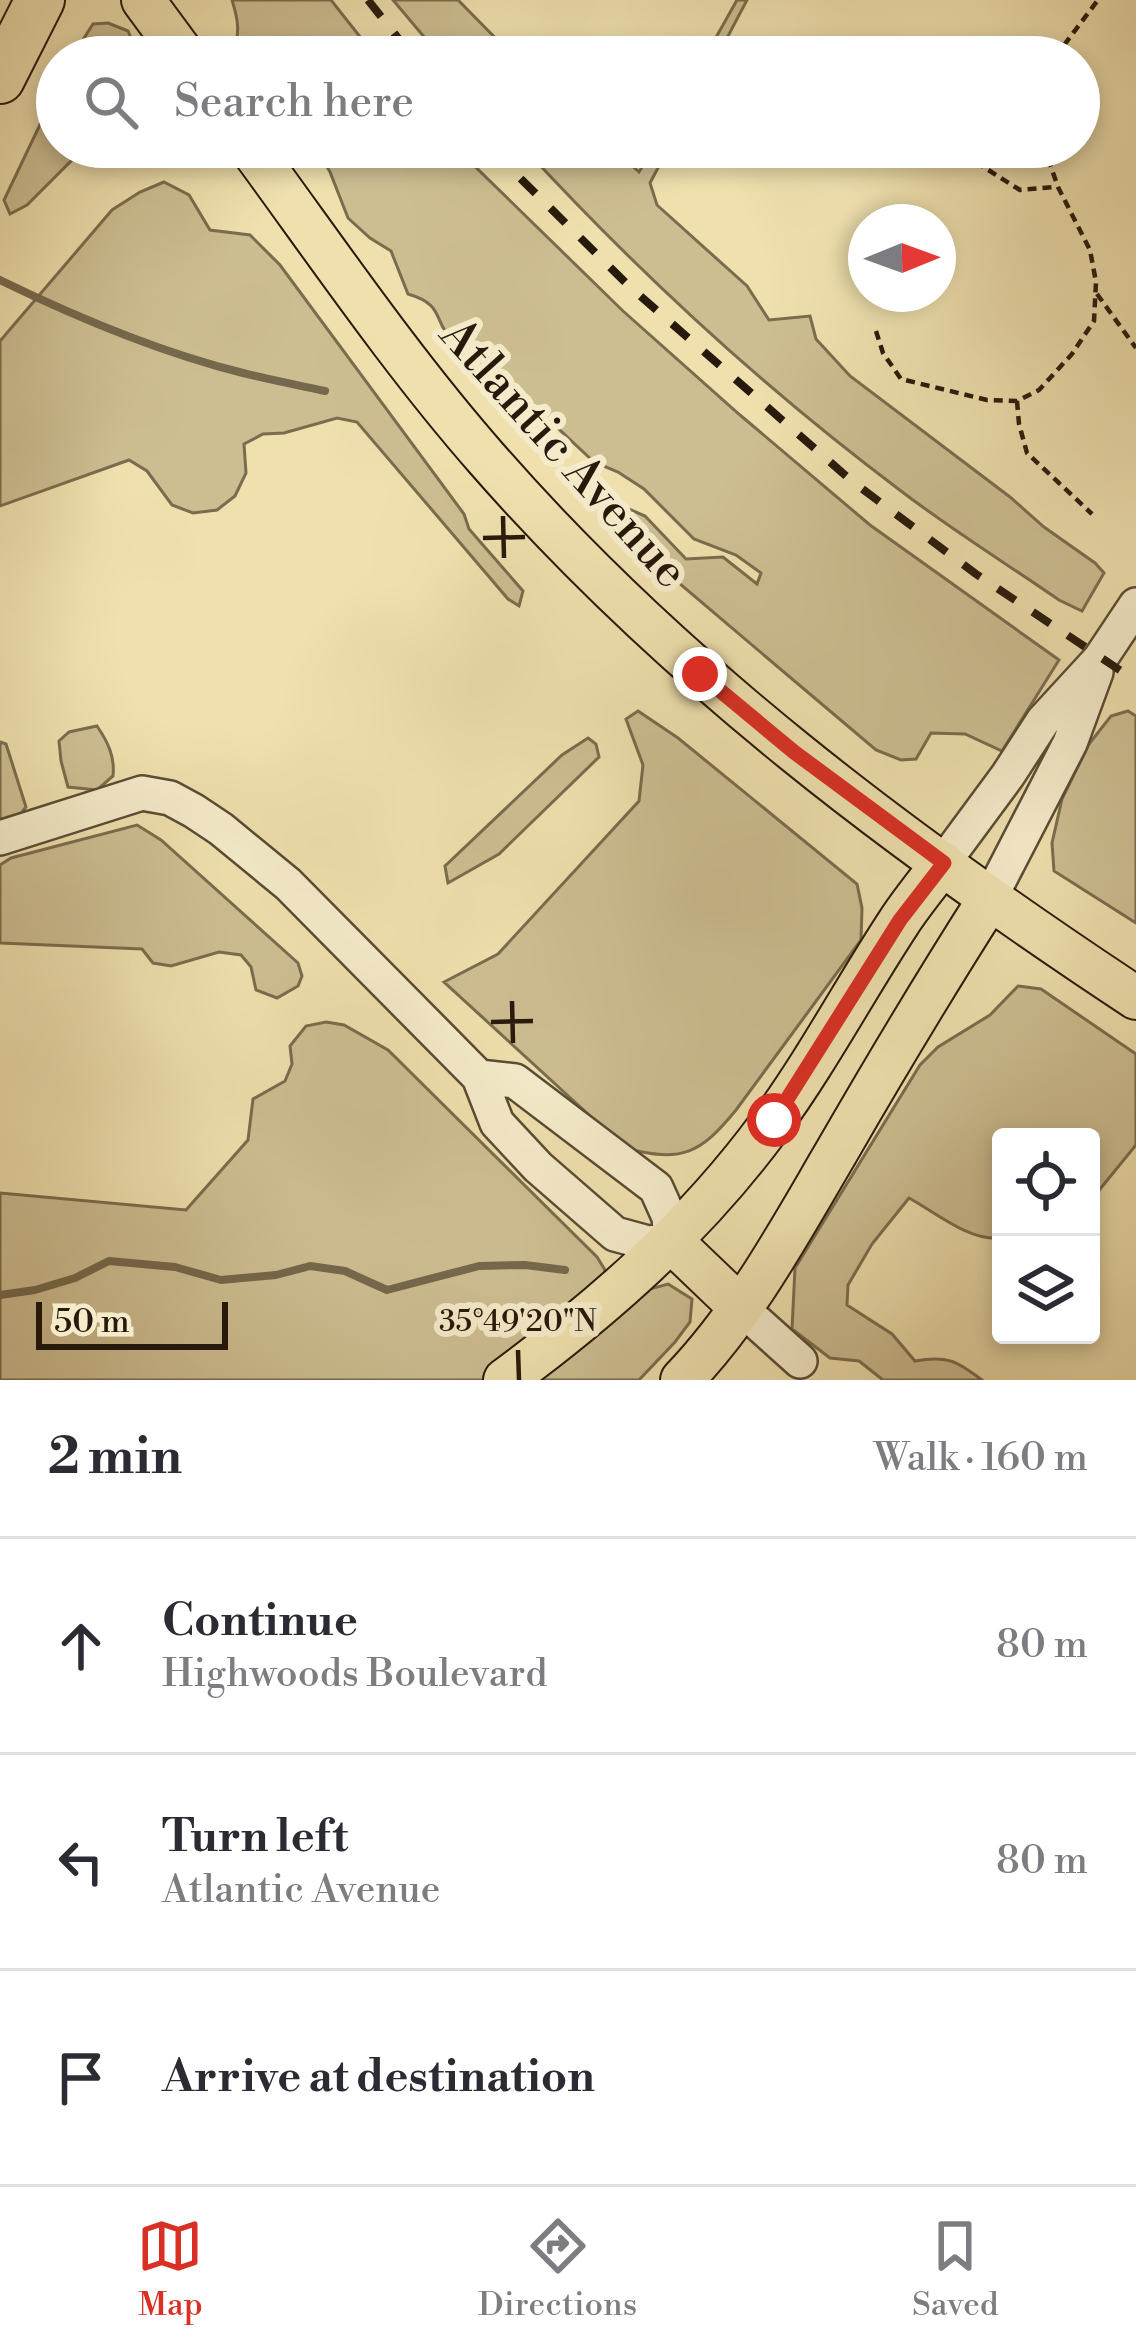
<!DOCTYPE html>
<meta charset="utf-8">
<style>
body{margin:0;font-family:"Libre Bodoni",serif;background:#f7f7f7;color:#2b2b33}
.controls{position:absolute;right:36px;bottom:36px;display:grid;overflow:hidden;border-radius:12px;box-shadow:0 6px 18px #0003}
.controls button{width:108px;height:108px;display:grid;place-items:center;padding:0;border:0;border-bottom:3px solid #e1e1e2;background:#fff;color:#2b2b33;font:60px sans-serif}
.compass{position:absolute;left:848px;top:204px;width:108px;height:108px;border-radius:50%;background:#fff;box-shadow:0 6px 18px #0003;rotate:89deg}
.scale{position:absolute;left:36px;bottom:30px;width:192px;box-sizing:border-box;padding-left:12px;border:6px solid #27190b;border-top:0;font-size:33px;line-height:42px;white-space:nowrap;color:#27190b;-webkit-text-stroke:9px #f5ebca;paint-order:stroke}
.stop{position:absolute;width:36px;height:36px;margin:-27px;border:9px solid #d93025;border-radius:50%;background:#fff}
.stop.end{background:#d93025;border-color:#fff;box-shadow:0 3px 12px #0008}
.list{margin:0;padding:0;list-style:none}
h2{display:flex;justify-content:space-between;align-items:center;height:156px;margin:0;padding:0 48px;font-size:51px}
h2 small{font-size:39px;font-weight:400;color:#7c7c81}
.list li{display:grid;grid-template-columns:78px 1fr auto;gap:36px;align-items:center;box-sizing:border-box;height:216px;padding:0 48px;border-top:3px solid #e1e1e2}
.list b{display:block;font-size:45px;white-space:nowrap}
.list p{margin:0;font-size:39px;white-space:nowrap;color:#7c7c81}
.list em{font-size:39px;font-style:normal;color:#7c7c81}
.icon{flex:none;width:66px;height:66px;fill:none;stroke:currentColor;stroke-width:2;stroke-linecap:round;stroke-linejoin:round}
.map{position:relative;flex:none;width:1136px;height:1380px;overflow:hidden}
.search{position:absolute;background:#fff;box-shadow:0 6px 18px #0003;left:36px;right:36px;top:36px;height:132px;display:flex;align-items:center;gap:30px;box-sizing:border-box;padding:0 42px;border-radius:66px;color:#7c7c81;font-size:45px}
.sheet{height:804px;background:#fff}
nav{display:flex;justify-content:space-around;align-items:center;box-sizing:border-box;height:168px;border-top:3px solid #e1e1e2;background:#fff;font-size:33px;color:#7c7c81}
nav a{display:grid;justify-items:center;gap:6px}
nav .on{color:#d93025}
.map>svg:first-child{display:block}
.green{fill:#cdbe92;stroke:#7a6c4e;stroke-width:3}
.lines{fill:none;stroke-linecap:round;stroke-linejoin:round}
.stream{stroke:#76684c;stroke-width:8}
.minor-casing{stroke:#594b34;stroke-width:38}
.major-casing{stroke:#27190b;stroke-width:46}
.highway-casing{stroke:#27190b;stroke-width:52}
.path{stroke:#27190b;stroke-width:4.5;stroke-dasharray:9 6;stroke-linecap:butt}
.minor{stroke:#f5ebca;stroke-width:33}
.major{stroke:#efe0ae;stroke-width:42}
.highway{stroke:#efe0ae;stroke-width:48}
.rail{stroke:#27190b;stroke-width:8;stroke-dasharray:21 21;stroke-linecap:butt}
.route{stroke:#d93025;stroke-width:15}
.ticks{fill:none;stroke:#27190b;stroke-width:4.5}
.labels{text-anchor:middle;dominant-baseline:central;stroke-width:12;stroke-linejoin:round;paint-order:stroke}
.street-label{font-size:48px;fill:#27190b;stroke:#f5ebca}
.ticks-label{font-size:30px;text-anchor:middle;fill:#27190b;stroke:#f5ebca;stroke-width:12;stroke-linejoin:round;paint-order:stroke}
</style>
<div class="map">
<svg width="1136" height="1380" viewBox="0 0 1136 1380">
<rect width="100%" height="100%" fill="#efe0ae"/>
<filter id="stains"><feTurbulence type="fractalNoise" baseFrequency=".00167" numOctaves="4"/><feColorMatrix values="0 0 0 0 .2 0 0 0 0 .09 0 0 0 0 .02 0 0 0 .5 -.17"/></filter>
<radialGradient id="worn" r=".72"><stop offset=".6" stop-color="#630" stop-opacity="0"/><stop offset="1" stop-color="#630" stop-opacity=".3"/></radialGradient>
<path class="green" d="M232 0H331L376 57H234L232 53C241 34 238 19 232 0Z
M393 0H458L514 57H441Z
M737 0H747L717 57H705Z
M108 23 128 31 135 47 136 57H72L93 24Z
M57 89V147H85L27 205 10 214 4 200Z
M316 147H455L623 311 740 415 870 525 1059 660 1002 751 965 734 931 733 916 759 901 760 876 750 660 567 631 532 613 525 610 515 622 506 645 516 686 559 723 557 757 584 761 573 736 555 694 539 644 489 618 472 594 462 549 420 528 417C512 391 492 371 469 352 464 348 458 345 453 341 432 321 446 305 408 294L391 251 370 238 348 218 330 172Z
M523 147H612L639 172 654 147H669L650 183 657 205 747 286 769 320 810 316 816 339 850 376 1010 497 1044 527 1095 563 1104 573 1082 611 1059 600C1007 564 952 530 901 491 765 389 638 272 523 147Z
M164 182 189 195 210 230 250 235 280 265 464 514 469 529 523 591 519 606 508 599 357 422 337 418 284 433 263 434 244 444 246 473 235 496 217 510 193 513 172 505 147 471 129 460 0 506V341L112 210 140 192Z
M638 711 678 738 857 884 862 908 861 940 736 1110C700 1154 682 1163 625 1148L444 982 498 954 639 801 643 765 626 719Z
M1128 711 1136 716V923L1054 871 1052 843 1062 799 1089 744 1111 716Z
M97 726C108 742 115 757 113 776L97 790 68 787 61 761 59 741 69 732Z
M588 738 596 744 599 757 499 854 448 883 445 866 562 755Z
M0 742 6 744 26 807 10 828 0 830Z
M137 825 161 840 298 963 302 976 298 986 277 998 256 990 251 967 241 955 219 952 171 966 153 963 142 949 0 943V865L11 858Z
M1018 986 1041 989 1136 1054V1145L1096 1194 1091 1204V1137H1001V1238C970 1242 935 1212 909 1198L872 1244 848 1285 847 1305 892 1334 915 1361C947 1355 957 1361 982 1380H883L859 1361 830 1358 792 1329 795 1268 920 1065 938 1047 990 1015Z
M326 1022 344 1025 388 1050 597 1257 605 1270V1285L483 1380H0V1193L186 1210 248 1140 253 1099 285 1081 292 1064 290 1046 306 1026Z
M668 1284 692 1299 690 1322 675 1342 639 1380H536L590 1341 646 1290Z"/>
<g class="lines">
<path class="stream" d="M0 280C78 318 159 352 243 373 270 380 298 385 325 391
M0 1295 35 1290 75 1278 109 1261 175 1267 221 1280 276 1275 310 1266 345 1271 387 1290 479 1266 525 1265 565 1270"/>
<g class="minor-casing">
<path id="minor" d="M0 838 142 793 170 798 194 811 221 829 288 884 479 1077 497 1123 538 1167 615 1234 648 1243 671 1241 669 1217 656 1188 515 1081 479 1077
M943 863 1008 775 1043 721 1100 659 1136 605
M990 898 1070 743 1096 672
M741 1308 800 1361"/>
</g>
<g class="major-casing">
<path id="major" d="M143 0 185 57
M250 147C327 252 401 361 487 459 673 672 901 843 1136 998
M671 1241 741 1308
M505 1380C605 1306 696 1226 770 1125 817 1061 855 989 899 922 912 902 928 883 943 863
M682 1380C746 1313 790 1231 837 1151 886 1066 937 981 990 898"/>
</g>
<g class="highway-casing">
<path id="highway" d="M0 79 40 0"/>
</g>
<path class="path" d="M1055 57 1098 0
M963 154 1020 190 1055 187
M1097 294 1136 348
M876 331 883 353 901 379 987 400 1017 401 1039 390 1072 354 1094 321 1096 282 1090 250 1058 187 1044 147
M1017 401 1019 424 1027 453 1092 514"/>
<use href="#minor" class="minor"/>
<use href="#major" class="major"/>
<use href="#highway" class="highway"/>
<path class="rail" d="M368 0 413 57
M493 147 520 178 630 287 853 482 976 574 1136 681"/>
</g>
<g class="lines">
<path class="route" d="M700 674 794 752 944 863 900 920 774 1120"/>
</g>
<path class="ticks" d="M503 516 504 558M483 538 525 537M512 1001 513 1043M491 1022 533 1021M518 1350 519 1380"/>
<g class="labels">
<g class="street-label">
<text transform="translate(563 454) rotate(48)">Atlantic Avenue</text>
</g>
</g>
<g class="ticks-label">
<text x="518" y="1331">35°49'20"N</text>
</g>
<rect width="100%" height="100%" filter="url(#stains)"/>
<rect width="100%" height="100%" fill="url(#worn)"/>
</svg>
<div class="controls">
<button><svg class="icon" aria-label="locate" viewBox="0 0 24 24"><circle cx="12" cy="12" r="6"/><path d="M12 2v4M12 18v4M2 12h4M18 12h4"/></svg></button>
<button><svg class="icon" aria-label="layers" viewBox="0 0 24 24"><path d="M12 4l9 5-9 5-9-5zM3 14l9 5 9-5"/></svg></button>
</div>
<svg class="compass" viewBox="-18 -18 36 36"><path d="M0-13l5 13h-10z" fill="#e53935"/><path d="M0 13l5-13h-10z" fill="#7c7c81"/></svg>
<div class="scale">50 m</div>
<div class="stop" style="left:774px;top:1120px"></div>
<div class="stop end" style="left:700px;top:674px"></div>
<div class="search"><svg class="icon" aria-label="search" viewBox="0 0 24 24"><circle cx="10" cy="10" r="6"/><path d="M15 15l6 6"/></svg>Search here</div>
</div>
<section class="sheet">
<h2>2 min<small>Walk · 160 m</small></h2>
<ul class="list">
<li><svg class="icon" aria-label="ahead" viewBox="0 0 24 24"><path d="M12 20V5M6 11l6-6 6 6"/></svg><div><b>Continue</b><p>Highwoods Boulevard</p></div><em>80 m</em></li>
<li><svg class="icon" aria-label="left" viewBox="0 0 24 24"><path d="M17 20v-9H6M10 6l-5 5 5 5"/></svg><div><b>Turn left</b><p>Atlantic Avenue</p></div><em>80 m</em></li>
<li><svg class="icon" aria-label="arrive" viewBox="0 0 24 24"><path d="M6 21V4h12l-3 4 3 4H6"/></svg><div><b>Arrive at destination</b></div></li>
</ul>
</section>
<nav>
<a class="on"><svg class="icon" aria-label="map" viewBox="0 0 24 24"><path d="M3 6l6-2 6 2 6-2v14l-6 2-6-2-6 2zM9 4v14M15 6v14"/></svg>Map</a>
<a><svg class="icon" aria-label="directions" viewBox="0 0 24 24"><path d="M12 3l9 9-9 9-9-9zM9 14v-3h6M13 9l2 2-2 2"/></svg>Directions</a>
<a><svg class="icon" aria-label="saved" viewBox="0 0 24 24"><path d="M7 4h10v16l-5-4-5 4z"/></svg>Saved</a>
</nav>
